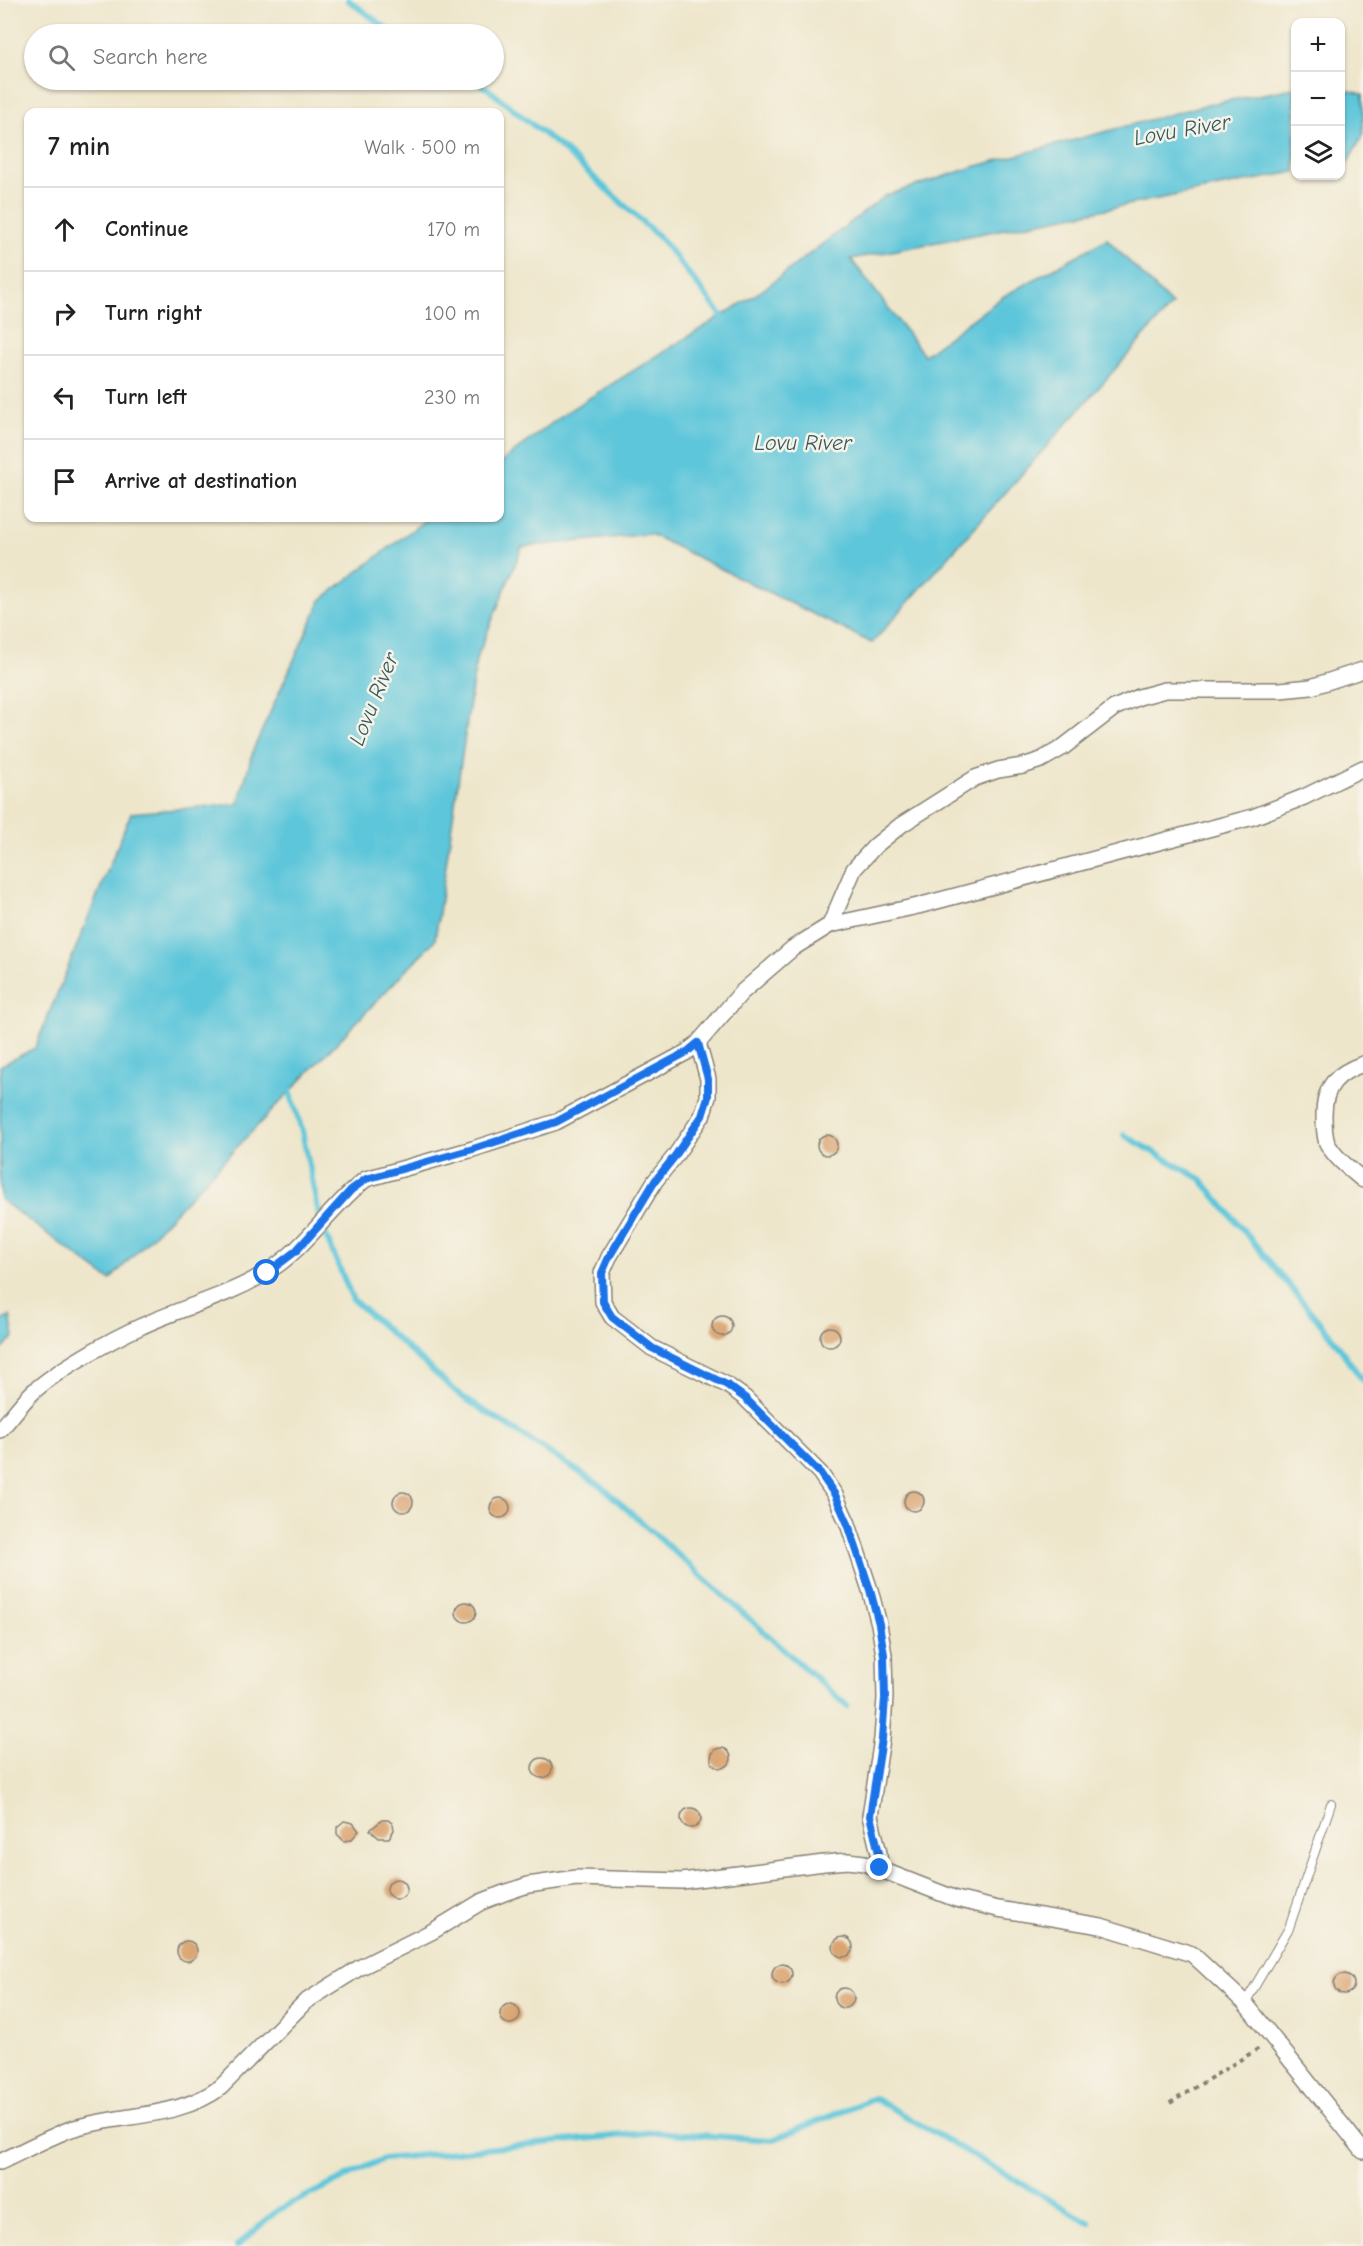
<!DOCTYPE html>
<meta charset="utf-8">
<style>
body{margin:0;font-family:"Comic Neue",sans-serif;background:#f6f6f6;color:#222}
.controls{position:absolute;right:18px;top:18px;display:grid;overflow:hidden;border-radius:12px;box-shadow:0 2px 4px #0004}
.controls button{width:54px;height:54px;display:grid;place-items:center;padding:0;border:0;border-bottom:2px solid #e0e0e0;background:#fff;color:#222;font:30px sans-serif}
.stop{position:absolute;width:18px;height:18px;margin:-14px;border:4px solid #1a73e8;border-radius:50%;background:#fff}
.stop.end{background:#1a73e8;border-color:#fff;box-shadow:0 2px 6px #0008}
.list{margin:0;padding:0;list-style:none}
h2{display:flex;justify-content:space-between;align-items:center;height:78px;margin:0;padding:0 24px;font-size:26px}
h2 small{font-size:20px;font-weight:400;color:#767676}
.list li{display:grid;grid-template-columns:39px 1fr auto;gap:18px;align-items:center;box-sizing:border-box;height:84px;padding:0 24px;border-top:2px solid #e0e0e0}
.list b{display:block;font-size:22px;white-space:nowrap}
.list em{font-size:20px;font-style:normal;color:#767676}
.icon{flex:none;width:33px;height:33px;fill:none;stroke:currentColor;stroke-width:2;stroke-linecap:round;stroke-linejoin:round}
.map{position:relative;flex:none;width:1363px;height:2246px;overflow:hidden}
.search{position:absolute;background:#fff;box-shadow:0 2px 4px #0004;left:24px;top:24px;width:480px;height:66px;display:flex;align-items:center;gap:15px;box-sizing:border-box;padding:0 21px;border-radius:33px;color:#767676;font-size:22px}
.panel{position:absolute;background:#fff;box-shadow:0 2px 4px #0004;left:24px;top:108px;width:480px;height:414px;border-radius:12px}
.map>svg:first-child{display:block}
.water{fill:#5dc6da;stroke:#3c717b;stroke-width:1.5}
.lines{fill:none;stroke-linecap:round;stroke-linejoin:round}
.stream{stroke:#5dc6da;stroke-width:6}
.building{fill:#d89d66}
.service-casing{stroke:#858174;stroke-width:10}
.minor-casing{stroke:#858174;stroke-width:18}
.path{stroke:#858174;stroke-width:4;stroke-dasharray:4.5 4.5;stroke-linecap:butt}
.service{stroke:#fff;stroke-width:8}
.minor{stroke:#fff;stroke-width:15}
.route{stroke:#1a73e8;stroke-width:8}
.labels{text-anchor:middle;dominant-baseline:central;stroke-width:5;stroke-linejoin:round;paint-order:stroke}
.water-label{font-size:22px;font-style:italic;fill:#33585e;stroke:#f7f3e8}
</style>
<div class="map">
<svg width="1363" height="2246" viewBox="0 0 1363 2246">
<rect width="100%" height="100%" fill="#f7f3e8"/>
<filter id="ink" filterUnits="userSpaceOnUse"><feTurbulence type="fractalNoise" baseFrequency=".0167" numOctaves="2"/><feDisplacementMap in="SourceGraphic" scale="12" xChannelSelector="R" yChannelSelector="G"/><feConvolveMatrix kernelMatrix="1 2 1 2 8 2 1 2 1" color-interpolation-filters="sRGB"/></filter>
<filter id="wash" filterUnits="userSpaceOnUse"><feTurbulence type="fractalNoise" baseFrequency=".008" numOctaves="4" result="noise"/><feDisplacementMap in="SourceGraphic" scale="24" xChannelSelector="R" yChannelSelector="G"/><feGaussianBlur stdDeviation="1.35" result="paint"/><feColorMatrix in="noise" values="0 0 0 0 0 0 0 0 0 0 0 0 0 0 0 0 0 1.4 0 .05"/><feComposite in="paint" operator="in"/></filter>
<g filter="url(#wash)">
<rect width="100%" height="100%" fill="#eee6cb"/>
<path class="water" d="M1295 88V172L851 259 924 355 1004 296 1107 239 1172 305 872 643 650 534 522 547 476 660 435 940 110 1280 0 1199V1066L35 1048 131 813 238 804 254 748 321 600 428 518H500V463L565 413 760 292 885 196 973 167 1205 105Z
M1341 89 1363 94V135L1348 162 1341 163Z
M10 1316 14 1337 0 1352V1322Z"/>
<g class="lines">
<path class="stream" d="M348 0 394 34
M471 80 488 89 564 150 662 240 726 321
M288 1085 302 1131 321 1224 353 1300 461 1396 601 1486 847 1706
M1124 1135 1201 1179 1335 1341 1363 1381
M237 2246 278 2210 383 2159 655 2132 772 2140 874 2098 1090 2223"/>
</g>
<g id="blocks">
<path class="building" d="M817 1145a10 10 0 1 1 20 0a10 10 0 1 1-20 0Z
M712 1326a10 10 0 1 1 20 0a10 10 0 1 1-20 0Z
M820 1337a10 10 0 1 1 20 0a10 10 0 1 1-20 0Z
M904 1501a10 10 0 1 1 20 0a10 10 0 1 1-20 0Z
M393 1502a10 10 0 1 1 20 0a10 10 0 1 1-20 0Z
M490 1508a10 10 0 1 1 20 0a10 10 0 1 1-20 0Z
M456 1612a10 10 0 1 1 20 0a10 10 0 1 1-20 0Z
M711 1758a10 10 0 1 1 20 0a10 10 0 1 1-20 0Z
M532 1768a10 10 0 1 1 20 0a10 10 0 1 1-20 0Z
M681 1818a10 10 0 1 1 20 0a10 10 0 1 1-20 0Z
M382 1820H388L393 1824 394 1830 389 1838H379L370 1830Z
M344 1821 353 1823 359 1831 351 1840 344 1841 337 1834V1827Z
M387 1889a10 10 0 1 1 20 0a10 10 0 1 1-20 0Z
M833 1947a10 10 0 1 1 20 0a10 10 0 1 1-20 0Z
M177 1951a10 10 0 1 1 20 0a10 10 0 1 1-20 0Z
M772 1974a10 10 0 1 1 20 0a10 10 0 1 1-20 0Z
M1334 1984a10 10 0 1 1 20 0a10 10 0 1 1-20 0Z
M834 1998a10 10 0 1 1 20 0a10 10 0 1 1-20 0Z
M500 2014a10 10 0 1 1 20 0a10 10 0 1 1-20 0Z"/>
</g>
</g>
<g filter="url(#ink)">
<use href="#blocks" fill-opacity="0" stroke="#858174" stroke-width="1.5"/>
<g class="lines">
<g class="service-casing">
<path id="service" d="M1245 2003 1289 1928 1331 1804"/>
</g>
<g class="minor-casing">
<path id="minor" d="M830 925 918 906 1253 817 1304 797 1363 768
M698 1043 708 1079V1097L702 1116 675 1156 655 1181 609 1257 602 1273 603 1302 612 1317 652 1348 727 1385 745 1398 820 1473 835 1495 848 1524 870 1590 879 1624 884 1655 885 1698 882 1739 870 1816 879 1853 880 1868
M1363 1064C1337 1073 1324 1086 1324 1115 1324 1123 1324 1135 1327 1143 1335 1158 1350 1169 1363 1180
M0 1430C11 1418 21 1403 33 1392 57 1370 112 1339 142 1326 183 1307 229 1296 267 1272 308 1247 329 1207 366 1179L473 1149 556 1122 687 1052 698 1043 741 993 793 948 830 925 854 869 875 846 901 825 975 778 998 770 1023 766 1041 760 1062 748 1114 708 1139 697 1165 690H1280L1311 687 1363 670
M0 2162C23 2151 47 2138 71 2129 121 2113 179 2119 221 2087L305 2002 359 1968 433 1931 481 1902 504 1893 528 1885 576 1878 682 1881 824 1863 848 1861 864 1863 956 1899 998 1909 1101 1926 1192 1954 1245 2003 1363 2151"/>
</g>
<path class="path" d="M1170 2103 1261 2047"/>
<use href="#service" class="service"/>
<use href="#minor" class="minor"/>
</g>
</g>
<g class="lines" filter="url(#ink)">
<path class="route" d="M267 1273 296 1251 351 1190 366 1179 473 1149 556 1122 687 1052 698 1043 708 1079V1097L702 1116 675 1156 655 1181 609 1257 602 1273 603 1302 612 1317 652 1348 727 1385 745 1398 820 1473 835 1495 848 1524 870 1590 879 1624 884 1655 885 1698 882 1739 870 1816 879 1853 880 1868"/>
</g>
<g class="labels">
<g class="water-label">
<text transform="translate(1182 130) rotate(-10)">Lovu River</text>
<text x="803" y="443">Lovu River</text>
<text transform="translate(374 699) rotate(-68)">Lovu River</text>
</g>
</g>
</svg>
<div class="controls">
<button>+</button>
<button>−</button>
<button><svg class="icon" aria-label="layers" viewBox="0 0 24 24"><path d="M12 4l9 5-9 5-9-5zM3 14l9 5 9-5"/></svg></button>
</div>
<div class="stop" style="left:267px;top:1273px"></div>
<div class="stop end" style="left:880px;top:1868px"></div>
<div class="search"><svg class="icon" aria-label="search" viewBox="0 0 24 24"><circle cx="10" cy="10" r="6"/><path d="M15 15l6 6"/></svg>Search here</div>
<section class="panel">
<h2>7 min<small>Walk · 500 m</small></h2>
<ul class="list">
<li><svg class="icon" aria-label="ahead" viewBox="0 0 24 24"><path d="M12 20V5M6 11l6-6 6 6"/></svg><div><b>Continue</b></div><em>170 m</em></li>
<li><svg class="icon" aria-label="right" viewBox="0 0 24 24"><path d="M7 20v-9h11M14 6l5 5-5 5"/></svg><div><b>Turn right</b></div><em>100 m</em></li>
<li><svg class="icon" aria-label="left" viewBox="0 0 24 24"><path d="M17 20v-9H6M10 6l-5 5 5 5"/></svg><div><b>Turn left</b></div><em>230 m</em></li>
<li><svg class="icon" aria-label="arrive" viewBox="0 0 24 24"><path d="M6 21V4h12l-3 4 3 4H6"/></svg><div><b>Arrive at destination</b></div></li>
</ul>
</section>
</div>
